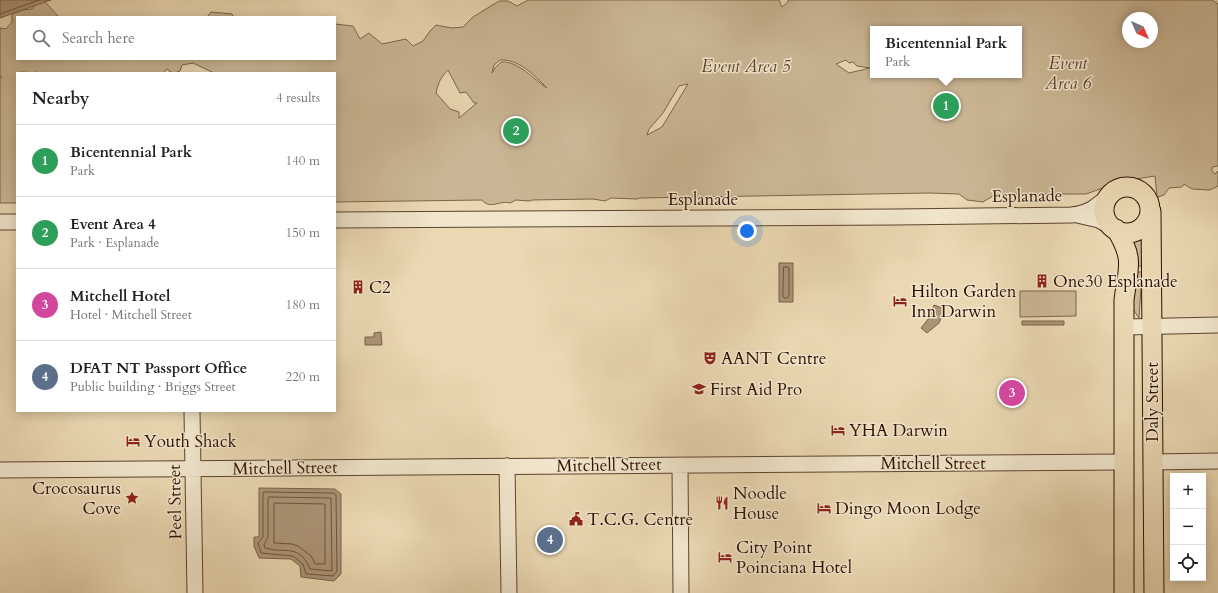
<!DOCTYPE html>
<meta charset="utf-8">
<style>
body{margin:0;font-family:Cardo,serif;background:#f6f6f6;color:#202124}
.controls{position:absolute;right:12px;bottom:12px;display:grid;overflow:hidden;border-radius:0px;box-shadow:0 2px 10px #0003}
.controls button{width:36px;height:36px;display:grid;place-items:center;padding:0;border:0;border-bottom:1px solid #e0e0e0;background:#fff;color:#202124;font:20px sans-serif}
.compass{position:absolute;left:1122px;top:12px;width:36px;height:36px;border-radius:50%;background:#fff;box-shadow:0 2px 10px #0003;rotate:135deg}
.you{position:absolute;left:747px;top:231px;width:14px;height:14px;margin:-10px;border:3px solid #fff;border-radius:50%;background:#1a73e8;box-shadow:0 0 0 6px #1a73e833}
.badge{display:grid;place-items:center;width:26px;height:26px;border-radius:50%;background:#111827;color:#fff;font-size:13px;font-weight:700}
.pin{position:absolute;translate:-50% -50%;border:2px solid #fff;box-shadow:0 1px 4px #0006}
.popup{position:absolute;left:870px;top:26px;width:152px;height:52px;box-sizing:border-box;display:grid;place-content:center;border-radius:0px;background:#fff;filter:drop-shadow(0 1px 3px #0005);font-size:13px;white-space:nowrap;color:#757577}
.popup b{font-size:15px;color:#202124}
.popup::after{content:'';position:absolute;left:50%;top:100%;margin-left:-8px;border:8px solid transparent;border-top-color:#fff}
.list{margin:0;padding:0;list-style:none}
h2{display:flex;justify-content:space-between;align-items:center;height:52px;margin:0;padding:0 16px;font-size:17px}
h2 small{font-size:13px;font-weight:400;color:#757577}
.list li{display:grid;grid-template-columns:26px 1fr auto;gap:12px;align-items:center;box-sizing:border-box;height:72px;padding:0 16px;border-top:1px solid #e0e0e0}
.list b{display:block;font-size:15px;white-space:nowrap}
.list p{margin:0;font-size:13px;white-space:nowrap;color:#757577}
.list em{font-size:13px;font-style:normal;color:#757577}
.icon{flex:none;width:22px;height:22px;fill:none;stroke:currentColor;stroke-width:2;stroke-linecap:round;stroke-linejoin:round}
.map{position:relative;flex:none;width:1218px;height:593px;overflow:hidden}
.search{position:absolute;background:#fff;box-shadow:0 2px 10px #0003;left:16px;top:16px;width:320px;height:44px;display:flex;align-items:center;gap:10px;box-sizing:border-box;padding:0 14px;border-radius:0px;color:#757577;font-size:15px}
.panel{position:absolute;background:#fff;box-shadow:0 2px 10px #0003;left:16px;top:72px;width:320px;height:340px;border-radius:0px}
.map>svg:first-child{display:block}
.green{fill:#cab694;stroke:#7d644a;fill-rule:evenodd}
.water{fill:#ab9476;stroke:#7a6047}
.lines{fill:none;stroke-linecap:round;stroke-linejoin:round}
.shore{stroke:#6e523c;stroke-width:1}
.minor-casing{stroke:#5e432d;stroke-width:17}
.major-casing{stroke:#301101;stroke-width:21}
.minor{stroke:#f1e6cd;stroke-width:15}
.major{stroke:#ead8b2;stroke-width:19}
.labels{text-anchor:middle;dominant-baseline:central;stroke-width:3;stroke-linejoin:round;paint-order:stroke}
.park-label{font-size:17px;font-style:italic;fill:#5e432d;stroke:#f1e6cd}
.street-label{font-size:17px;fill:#301101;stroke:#f1e6cd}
.poi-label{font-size:17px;fill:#301101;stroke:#f1e6cd;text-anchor:start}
</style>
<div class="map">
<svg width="1218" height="593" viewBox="0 0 1218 593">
<rect width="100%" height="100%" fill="#ead8b2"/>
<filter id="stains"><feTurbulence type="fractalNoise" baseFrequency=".005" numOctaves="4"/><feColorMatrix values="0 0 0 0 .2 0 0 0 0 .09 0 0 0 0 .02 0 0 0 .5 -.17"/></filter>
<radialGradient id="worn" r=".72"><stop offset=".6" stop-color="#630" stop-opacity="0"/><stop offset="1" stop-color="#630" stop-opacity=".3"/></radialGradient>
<path class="green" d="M528 0H779L782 7 788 2V0H1212L1218 4V166L1212 167V171L1215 174 1218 171V186L1210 190 1192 189 1184 184 1182 187 1169 188 1164 195 1158 197V207L1155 176 1123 181 1086 194H996L983 202 967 200 959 194 929 193 640 198 637 199 611 198 605 201 593 199 532 200 530 201 516 200 510 203C500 200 490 210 482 200L335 202V73H214L193 63 182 65 180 71 177 72 178 73H165L171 72 167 69 163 73H42L36 72 34 73 23 72 17 73V203H0V78L2 77 0 76V28L6 29 12 22V14L23 10 32 9 36 3 45 2 59 17H17V59H335V24L353 26 360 39 369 33 382 44 406 39 413 46 423 41 430 31 436 25 452 28 463 27 473 17 499 1H508L517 6ZM1128 18H1152V42H1128ZM915 27 914 29H1019V75H873V29H908ZM500 60C519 59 534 75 547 88 533 79 519 61 501 62L495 68 492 73 494 65ZM846 60 849 63 853 62 857 66 870 68 849 73 836 64ZM448 70 460 93 466 92 474 103H477L459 118V112L450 109 436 93C438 83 441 77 448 70ZM688 84 662 127 647 135 649 129 663 113 679 86Z
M211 12 232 14 233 17H207Z
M1141 237 1142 238 1143 266H1136L1132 240Z
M1136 272H1142L1139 318 1132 308Z
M1020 291H1076V316L1020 317Z"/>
<path class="water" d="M0 0H51L0 18Z
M779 263H793V302H779Z
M934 305 945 309 939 323 927 333 921 328 929 318Z
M1022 321H1064V325H1022Z
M381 332 382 345H365V337H374V333Z
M259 488 335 489 341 494V574L334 581 301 577 300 566 291 559 259 558 254 546V537H259Z"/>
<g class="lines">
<path class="shore" d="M0 14 39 0
M784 267H788L789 269V296L787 298H784L783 296Z
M264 492 333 493 336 495 337 571 333 576 306 574 303 564 293 556 261 553 258 543 263 537V494Z
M269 497 331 498 332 571 310 569C299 543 286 554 265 548L264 545 268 537V499Z
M275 503 325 504V564H315L311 556 298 546 292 544 274 543V505Z"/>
<g class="minor-casing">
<path id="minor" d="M1077 215 1099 220 1113 228
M335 220 897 217 1071 215C1091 213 1098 205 1112 193
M0 222H17
M1125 327 1218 325
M192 411 195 593
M1153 462 1218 461
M680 465 681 593
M507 466 509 593
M0 470 1125 462"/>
</g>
<g class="major-casing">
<path id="major" d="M1104 210a23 23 0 1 1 46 0a23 23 0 1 1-46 0Z
M1151 211 1154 593
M1116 229C1135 260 1128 268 1124 300V593"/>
</g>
<use href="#minor" class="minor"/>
<use href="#major" class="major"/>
</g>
<defs>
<g id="building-bare" transform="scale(1.08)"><path d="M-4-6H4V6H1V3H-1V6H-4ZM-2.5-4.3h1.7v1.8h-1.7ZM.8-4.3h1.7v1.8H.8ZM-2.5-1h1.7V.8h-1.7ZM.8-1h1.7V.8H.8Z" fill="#8f2418" stroke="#f1e6cd" stroke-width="2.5" paint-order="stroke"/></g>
<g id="hotel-bare" transform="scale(1.08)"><path d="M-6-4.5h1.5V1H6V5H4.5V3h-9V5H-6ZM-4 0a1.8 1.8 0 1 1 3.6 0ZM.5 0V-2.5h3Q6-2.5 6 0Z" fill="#8f2418" stroke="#f1e6cd" stroke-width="2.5" paint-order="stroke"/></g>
<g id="theatre-bare" transform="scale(1.08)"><path d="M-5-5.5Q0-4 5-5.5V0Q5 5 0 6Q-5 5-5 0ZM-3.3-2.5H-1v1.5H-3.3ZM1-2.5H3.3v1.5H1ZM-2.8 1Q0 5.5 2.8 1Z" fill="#8f2418" stroke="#f1e6cd" stroke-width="2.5" paint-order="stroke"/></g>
<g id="school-bare" transform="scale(1.08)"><path d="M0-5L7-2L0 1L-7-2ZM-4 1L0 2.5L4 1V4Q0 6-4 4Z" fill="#8f2418" stroke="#f1e6cd" stroke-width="2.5" paint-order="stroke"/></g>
<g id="sight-bare" transform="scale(1.08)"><path d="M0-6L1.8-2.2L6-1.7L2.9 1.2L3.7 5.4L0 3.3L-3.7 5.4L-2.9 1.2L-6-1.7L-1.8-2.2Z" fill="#8f2418" stroke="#f1e6cd" stroke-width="2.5" paint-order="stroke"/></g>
<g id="restaurant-bare" transform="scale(1.08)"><path d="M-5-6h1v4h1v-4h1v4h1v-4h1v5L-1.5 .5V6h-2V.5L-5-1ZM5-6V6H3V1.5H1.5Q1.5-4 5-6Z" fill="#8f2418" stroke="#f1e6cd" stroke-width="2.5" paint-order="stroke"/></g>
<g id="civic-bare" transform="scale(1.08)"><path d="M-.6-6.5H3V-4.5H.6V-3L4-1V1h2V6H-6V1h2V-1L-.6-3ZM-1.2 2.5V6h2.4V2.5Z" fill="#8f2418" stroke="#f1e6cd" stroke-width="2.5" paint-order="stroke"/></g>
</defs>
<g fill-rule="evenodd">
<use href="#building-bare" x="1042" y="281"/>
<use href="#building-bare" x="358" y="287"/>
<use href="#hotel-bare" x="900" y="301"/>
<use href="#theatre-bare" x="710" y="358"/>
<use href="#school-bare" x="699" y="389"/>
<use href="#hotel-bare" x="838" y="430"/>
<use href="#hotel-bare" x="133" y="441"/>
<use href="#sight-bare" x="132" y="498"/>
<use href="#restaurant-bare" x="722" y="503"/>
<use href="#hotel-bare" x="824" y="508"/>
<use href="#civic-bare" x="576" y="519"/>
<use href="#hotel-bare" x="725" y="557"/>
</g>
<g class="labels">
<g class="park-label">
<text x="1068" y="63">Event<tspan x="1068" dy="20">Area 6</tspan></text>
<text x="746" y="66">Event Area 5</text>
</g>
<g class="street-label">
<text transform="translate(1027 196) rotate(-1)">Esplanade</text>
<text x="703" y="199">Esplanade</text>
<text transform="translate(1152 402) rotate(-90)">Daly Street</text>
<text x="933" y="463">Mitchell Street</text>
<text transform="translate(609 465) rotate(-1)">Mitchell Street</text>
<text transform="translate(285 468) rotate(-1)">Mitchell Street</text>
<text transform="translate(175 502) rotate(-91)">Peel Street</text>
</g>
<g class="poi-label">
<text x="1053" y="281">One30 Esplanade</text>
<text x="369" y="287">C2</text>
<text x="911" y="291">Hilton Garden<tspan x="911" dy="20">Inn Darwin</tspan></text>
<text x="721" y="358">AANT Centre</text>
<text x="710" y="389">First Aid Pro</text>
<text x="849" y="430">YHA Darwin</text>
<text x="144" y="441">Youth Shack</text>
<text x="121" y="488" text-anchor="end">Crocosaurus<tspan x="121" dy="20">Cove</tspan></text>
<text x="733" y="493">Noodle<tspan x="733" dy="20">House</tspan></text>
<text x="835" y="508">Dingo Moon Lodge</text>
<text x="587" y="519">T.C.G. Centre</text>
<text x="736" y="547">City Point<tspan x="736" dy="20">Poinciana Hotel</tspan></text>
</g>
</g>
<rect width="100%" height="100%" filter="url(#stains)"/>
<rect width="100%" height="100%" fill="url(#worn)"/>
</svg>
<div class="controls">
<button>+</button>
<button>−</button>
<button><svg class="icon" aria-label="locate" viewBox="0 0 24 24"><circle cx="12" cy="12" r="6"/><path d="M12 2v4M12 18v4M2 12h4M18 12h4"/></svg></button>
</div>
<svg class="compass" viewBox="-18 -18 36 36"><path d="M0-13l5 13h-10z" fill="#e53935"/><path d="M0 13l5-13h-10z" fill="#757577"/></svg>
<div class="you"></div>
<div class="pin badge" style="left:946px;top:106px;background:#2e9e5b">1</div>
<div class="popup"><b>Bicentennial Park</b>Park</div>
<div class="pin badge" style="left:516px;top:131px;background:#2e9e5b">2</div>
<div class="pin badge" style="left:1012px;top:393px;background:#d1479c">3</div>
<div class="pin badge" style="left:550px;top:540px;background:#5c6f8a">4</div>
<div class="search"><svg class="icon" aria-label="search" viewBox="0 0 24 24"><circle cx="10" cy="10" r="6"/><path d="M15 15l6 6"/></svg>Search here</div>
<section class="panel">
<h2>Nearby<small>4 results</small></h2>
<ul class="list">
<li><span class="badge" style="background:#2e9e5b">1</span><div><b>Bicentennial Park</b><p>Park</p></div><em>140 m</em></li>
<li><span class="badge" style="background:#2e9e5b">2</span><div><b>Event Area 4</b><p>Park · Esplanade</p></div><em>150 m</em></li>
<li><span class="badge" style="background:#d1479c">3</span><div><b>Mitchell Hotel</b><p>Hotel · Mitchell Street</p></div><em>180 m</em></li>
<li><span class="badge" style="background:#5c6f8a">4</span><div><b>DFAT NT Passport Office</b><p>Public building · Briggs Street</p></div><em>220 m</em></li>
</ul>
</section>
</div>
